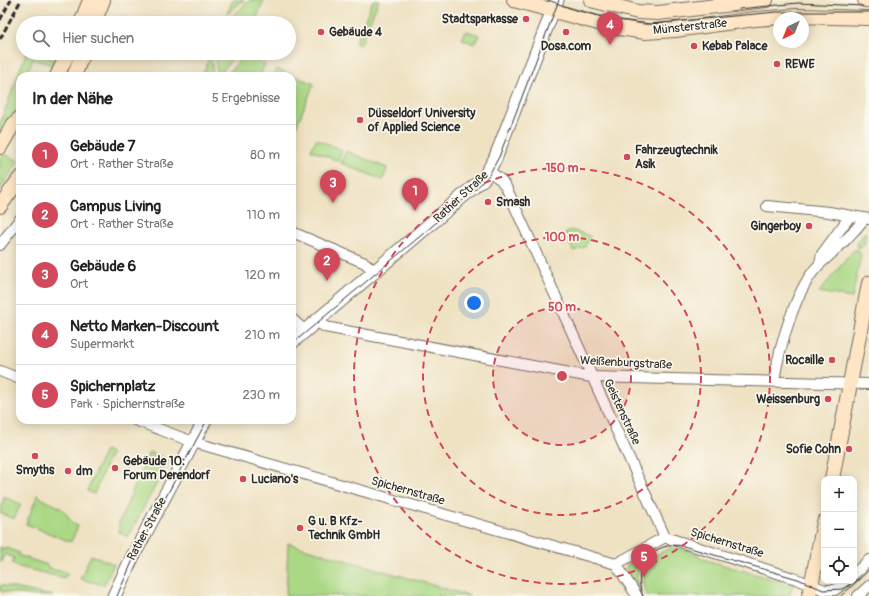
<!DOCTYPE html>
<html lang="de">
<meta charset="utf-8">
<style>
body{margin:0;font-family:Pangolin,sans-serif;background:#f6f6f6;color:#222}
.controls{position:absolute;right:12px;bottom:12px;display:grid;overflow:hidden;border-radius:8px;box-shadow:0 2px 10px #0003}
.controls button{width:36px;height:36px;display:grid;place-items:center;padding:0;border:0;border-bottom:1px solid #e0e0e0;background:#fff;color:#222;font:20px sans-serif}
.compass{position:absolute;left:773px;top:12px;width:36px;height:36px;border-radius:50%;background:#fff;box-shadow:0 2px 10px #0003;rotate:223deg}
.you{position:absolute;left:474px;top:303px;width:14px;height:14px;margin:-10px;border:3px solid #fff;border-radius:50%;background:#1a73e8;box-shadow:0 0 0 6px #1a73e833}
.badge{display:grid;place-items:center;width:26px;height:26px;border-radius:50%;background:#d1495b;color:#fff;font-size:13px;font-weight:700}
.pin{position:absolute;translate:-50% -33px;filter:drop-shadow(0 1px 2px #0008)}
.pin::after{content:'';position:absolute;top:21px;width:14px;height:12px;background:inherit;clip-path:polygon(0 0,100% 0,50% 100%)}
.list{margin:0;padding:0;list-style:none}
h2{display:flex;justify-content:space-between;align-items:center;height:52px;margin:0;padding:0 16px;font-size:17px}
h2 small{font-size:13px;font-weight:400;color:#767676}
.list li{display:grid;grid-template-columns:26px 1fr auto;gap:12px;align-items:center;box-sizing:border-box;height:60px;padding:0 16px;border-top:1px solid #e0e0e0}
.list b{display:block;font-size:15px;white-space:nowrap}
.list p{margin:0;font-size:13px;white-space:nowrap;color:#767676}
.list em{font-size:13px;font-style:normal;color:#767676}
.icon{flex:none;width:22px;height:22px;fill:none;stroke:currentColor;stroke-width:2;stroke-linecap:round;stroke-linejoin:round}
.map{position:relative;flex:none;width:869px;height:596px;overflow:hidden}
.search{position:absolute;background:#fff;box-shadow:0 2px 10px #0003;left:16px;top:16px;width:280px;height:44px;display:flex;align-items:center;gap:10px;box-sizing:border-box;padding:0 14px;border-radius:22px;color:#767676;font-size:15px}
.panel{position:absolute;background:#fff;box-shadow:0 2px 10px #0003;left:16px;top:72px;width:280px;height:352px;border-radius:12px}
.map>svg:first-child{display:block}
.green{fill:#abd885;stroke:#6b8258}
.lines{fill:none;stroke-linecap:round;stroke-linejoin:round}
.minor-casing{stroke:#706b60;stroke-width:12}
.tertiary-casing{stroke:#706b60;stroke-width:15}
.secondary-casing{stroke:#706b60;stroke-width:16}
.minor{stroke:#fff;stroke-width:10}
.tertiary{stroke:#fff;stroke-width:13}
.secondary{stroke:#fee5c5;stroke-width:14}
.tram{stroke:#2b2b2b;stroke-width:1}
.rail{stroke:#2b2b2b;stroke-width:3;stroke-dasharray:6 3;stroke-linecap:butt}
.ring{fill:none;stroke:#d1495b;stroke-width:2;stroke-dasharray:7 5}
.poi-dot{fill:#d1495b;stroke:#fbf7ec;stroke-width:1.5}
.labels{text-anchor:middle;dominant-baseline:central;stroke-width:3.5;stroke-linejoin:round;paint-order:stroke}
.poi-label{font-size:12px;font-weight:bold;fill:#2b2b2b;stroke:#fbf7ec;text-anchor:start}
.street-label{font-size:12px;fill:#2b2b2b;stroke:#fbf7ec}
.centre{fill:#d1495b;stroke:#fbf7ec;stroke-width:2}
.ring-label{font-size:12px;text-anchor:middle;font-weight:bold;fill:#d1495b;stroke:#fbf7ec;stroke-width:3.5;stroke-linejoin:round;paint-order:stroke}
</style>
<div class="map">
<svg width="869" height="596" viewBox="0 0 869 596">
<rect width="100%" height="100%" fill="#fbf7ec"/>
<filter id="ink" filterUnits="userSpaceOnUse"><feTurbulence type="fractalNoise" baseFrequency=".025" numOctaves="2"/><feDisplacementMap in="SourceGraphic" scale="8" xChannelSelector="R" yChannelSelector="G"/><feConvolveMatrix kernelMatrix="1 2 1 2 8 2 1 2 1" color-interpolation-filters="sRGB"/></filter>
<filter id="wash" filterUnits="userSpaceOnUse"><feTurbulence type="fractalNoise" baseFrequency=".012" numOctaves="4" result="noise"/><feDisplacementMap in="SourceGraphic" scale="16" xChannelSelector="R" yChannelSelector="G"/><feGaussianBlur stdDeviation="0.9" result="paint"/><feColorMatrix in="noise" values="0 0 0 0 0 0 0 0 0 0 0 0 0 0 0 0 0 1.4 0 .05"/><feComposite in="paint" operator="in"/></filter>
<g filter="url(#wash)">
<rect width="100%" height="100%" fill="#efe2c3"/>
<path class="green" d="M233 0H244L227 14Z
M250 0H264L255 23H225Z
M373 0H379L360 45 355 43Z
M466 31 480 35 474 44 462 39Z
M26 53H34L54 60 52 65 33 59 26 76H20V108L0 134V124Z
M211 53 213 76H202Z
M215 53H237L218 76H217Z
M244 55 265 64 260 76H226Z
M277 69 314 84 295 129 292 128V76H274Z
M316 139 342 150 338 161 311 150Z
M346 151 387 168 383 180 341 163Z
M4 154 17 160 18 162 0 189V158Z
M571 230 590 236 585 247 573 251 565 233Z
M864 233H866L864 245 858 248 856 243Z
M854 250H858L861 255 852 298 819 292Z
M105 450 111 453 94 494 87 491Z
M149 452 169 460 128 537 119 532V523Z
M38 494C46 505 55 502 63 510 70 516 68 522 78 526L71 542 26 524Z
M4 497 21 504 14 519 0 513Z
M288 543 300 547 471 596H286Z
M0 547 4 549 5 547 19 553 18 555 47 565V567L57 571 58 569 68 574 64 578 15 566 12 563 14 558 5 554 0 563Z
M672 548 687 550 706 560 793 585 789 596H647C635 570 647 556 672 548Z
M653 549C639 560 635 572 638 590L628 575 626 567 629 563Z
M91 555 114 564 104 585 80 579Z
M0 585 53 596H35L0 591Z"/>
</g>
<g filter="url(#ink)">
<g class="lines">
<g class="minor-casing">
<path id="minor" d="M489 171 501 180 506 187 665 537
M767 206 829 212 869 219
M292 232 365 263 375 272
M0 245 20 219
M820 263 822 254 850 216
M292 319 305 331
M316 321 325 327 591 377 869 384
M0 371 20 379
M774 381C779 349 796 285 821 263 837 249 851 236 864 219
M135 420 193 442 616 564 637 596
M616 564 665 537 796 579 825 590H835L846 581
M854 574 869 560
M858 596 869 586"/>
</g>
<g class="tertiary-casing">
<path id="tertiary" d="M292 342 484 178 495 159 557 0
M114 596 132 558 205 420"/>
</g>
<g class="secondary-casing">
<path id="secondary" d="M514 0 613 27 645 32 675 30 755 19 797 16 869 18
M591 0 638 12 658 13 766 0
M865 0H869
M81 23 90 0
M94 23 103 0
M57 76 68 53
M74 76 83 53
M0 147 13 125 20 118
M0 206 20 178
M832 479 869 283
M809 596 824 522"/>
</g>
<use href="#minor" class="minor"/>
<use href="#tertiary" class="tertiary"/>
<use href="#secondary" class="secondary"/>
<path class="tram" d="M548 0 575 10 606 18 650 24 776 12H869
M739 9 798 3 863 6
M292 344 475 190 489 175 499 157 559 0
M117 596 137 551 207 420
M643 596C630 568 654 540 683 546L798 579 823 590 842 589 859 579
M841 596 869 570"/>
<path class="rail" d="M0 20 11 0
M0 39 21 0"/>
</g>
</g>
<circle cx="562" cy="376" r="69" fill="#d1495b" fill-opacity=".12"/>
<g class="ring">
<circle cx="562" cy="376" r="69"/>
<circle cx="562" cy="376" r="139"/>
<circle cx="562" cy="376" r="208"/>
</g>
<g class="poi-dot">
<circle cx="526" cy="19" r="4"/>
<circle cx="321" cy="32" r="4"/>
<circle cx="566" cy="32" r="4"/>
<circle cx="694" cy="46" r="4"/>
<circle cx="777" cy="64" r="4"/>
<circle cx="360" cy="120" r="4"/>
<circle cx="627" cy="157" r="4"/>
<circle cx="488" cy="202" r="4"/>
<circle cx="809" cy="226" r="4"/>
<circle cx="832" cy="360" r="4"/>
<circle cx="828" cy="399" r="4"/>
<circle cx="849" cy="449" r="4"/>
<circle cx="35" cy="456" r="4"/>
<circle cx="115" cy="468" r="4"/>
<circle cx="68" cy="471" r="4"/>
<circle cx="243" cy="479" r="4"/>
<circle cx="300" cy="528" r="4"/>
</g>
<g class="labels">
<g class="poi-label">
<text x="518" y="19" text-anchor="end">Stadtsparkasse</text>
<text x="329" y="32">Gebäude 4</text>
<text x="566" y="46" text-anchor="middle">Dosa.com</text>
<text x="702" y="46">Kebab Palace</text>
<text x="785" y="64">REWE</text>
<text x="368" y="113">Düsseldorf University<tspan x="368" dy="14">of Applied Science</tspan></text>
<text x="635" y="150">Fahrzeugtechnik<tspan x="635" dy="14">Asik</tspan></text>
<text x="496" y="202">Smash</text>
<text x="801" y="226" text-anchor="end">Gingerboy</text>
<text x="824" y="360" text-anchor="end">Rocaille</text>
<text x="820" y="399" text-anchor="end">Weissenburg</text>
<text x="841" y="449" text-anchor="end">Sofie Cohn</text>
<text x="123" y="461">Gebäude 10:<tspan x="123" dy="14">Forum Derendorf</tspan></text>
<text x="35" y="470" text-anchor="middle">Smyths</text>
<text x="76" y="471">dm</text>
<text x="251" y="479">Luciano's</text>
<text x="308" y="521">G u. B Kfz-<tspan x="308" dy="14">Technik GmbH</tspan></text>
</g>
<g class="street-label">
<text transform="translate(690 27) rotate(-6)">Münsterstraße</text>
<text transform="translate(461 197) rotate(-43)">Rather Straße</text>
<text transform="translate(626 363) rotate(3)">Weißenburgstraße</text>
<text transform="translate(622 412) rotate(65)">Geistenstraße</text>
<text transform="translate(408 491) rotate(16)">Spichernstraße</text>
<text transform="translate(147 529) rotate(-62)">Rather Straße</text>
<text transform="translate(727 543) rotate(17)">Spichernstraße</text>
</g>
</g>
<circle cx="562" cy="376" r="6" class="centre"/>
<g class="ring-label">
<text x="562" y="172">150 m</text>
<text x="562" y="241">100 m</text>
<text x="562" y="311">50 m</text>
</g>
</svg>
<div class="controls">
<button>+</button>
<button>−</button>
<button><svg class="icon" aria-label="locate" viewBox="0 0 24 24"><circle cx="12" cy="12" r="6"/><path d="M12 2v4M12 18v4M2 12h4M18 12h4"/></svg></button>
</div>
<svg class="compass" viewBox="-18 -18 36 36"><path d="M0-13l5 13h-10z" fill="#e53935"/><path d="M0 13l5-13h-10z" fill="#767676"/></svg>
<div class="you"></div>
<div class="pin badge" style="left:415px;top:211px">1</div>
<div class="pin badge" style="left:327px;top:281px">2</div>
<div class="pin badge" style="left:333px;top:203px">3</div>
<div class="pin badge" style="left:610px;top:45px">4</div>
<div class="pin badge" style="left:644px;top:577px">5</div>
<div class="search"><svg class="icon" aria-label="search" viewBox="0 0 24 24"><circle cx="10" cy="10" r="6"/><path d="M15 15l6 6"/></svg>Hier suchen</div>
<section class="panel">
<h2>In der Nähe<small>5 Ergebnisse</small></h2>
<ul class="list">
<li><span class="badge">1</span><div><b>Gebäude 7</b><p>Ort · Rather Straße</p></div><em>80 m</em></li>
<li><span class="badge">2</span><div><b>Campus Living</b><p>Ort · Rather Straße</p></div><em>110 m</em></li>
<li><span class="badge">3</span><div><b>Gebäude 6</b><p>Ort</p></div><em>120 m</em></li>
<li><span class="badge">4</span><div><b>Netto Marken-Discount</b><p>Supermarkt</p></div><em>210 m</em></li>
<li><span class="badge">5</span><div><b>Spichernplatz</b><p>Park · Spichernstraße</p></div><em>230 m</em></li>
</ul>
</section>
</div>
